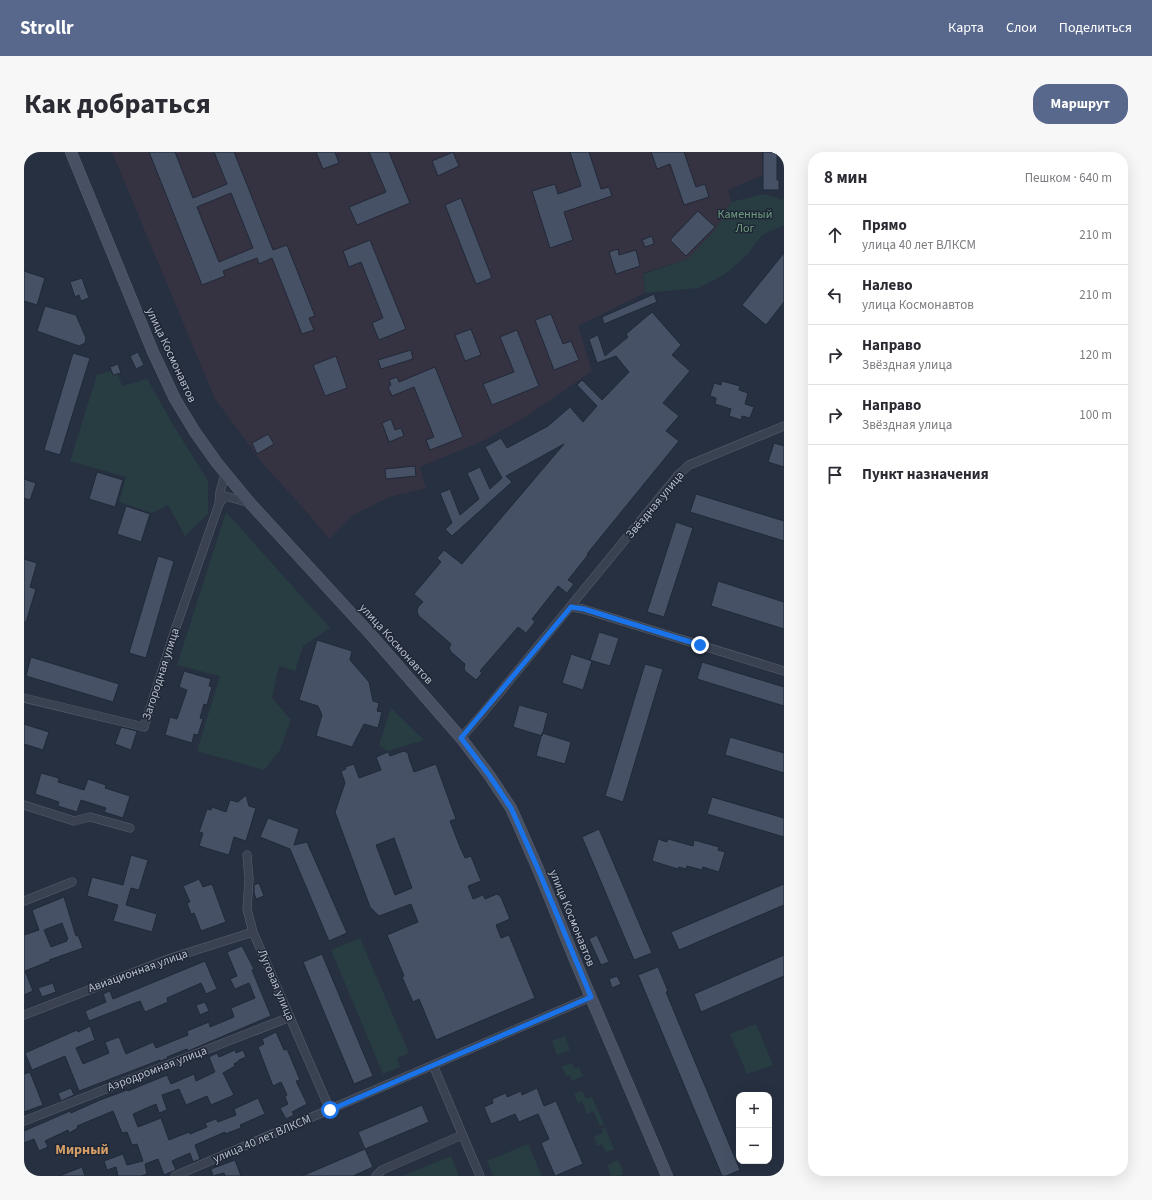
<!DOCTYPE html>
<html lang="ru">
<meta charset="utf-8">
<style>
body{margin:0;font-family:"Source Sans 3",sans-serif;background:#f7f7f7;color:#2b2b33}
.controls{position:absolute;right:12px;bottom:12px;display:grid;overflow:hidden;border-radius:8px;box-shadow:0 4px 16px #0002}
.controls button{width:36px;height:36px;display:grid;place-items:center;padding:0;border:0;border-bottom:1px solid #e1e1e2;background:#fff;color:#2b2b33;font:20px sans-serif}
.stop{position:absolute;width:12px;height:12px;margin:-9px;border:3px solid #1a73e8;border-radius:50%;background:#fff}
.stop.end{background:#1a73e8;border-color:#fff;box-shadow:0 1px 4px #0008}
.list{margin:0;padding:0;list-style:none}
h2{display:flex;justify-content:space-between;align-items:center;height:52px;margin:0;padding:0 16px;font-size:17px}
h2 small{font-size:13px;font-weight:400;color:#7c7c81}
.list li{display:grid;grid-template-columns:26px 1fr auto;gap:12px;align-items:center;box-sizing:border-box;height:60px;padding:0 16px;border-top:1px solid #e1e1e2}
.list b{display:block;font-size:15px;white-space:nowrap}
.list p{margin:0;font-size:13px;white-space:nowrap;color:#7c7c81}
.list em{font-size:13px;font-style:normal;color:#7c7c81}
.icon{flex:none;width:22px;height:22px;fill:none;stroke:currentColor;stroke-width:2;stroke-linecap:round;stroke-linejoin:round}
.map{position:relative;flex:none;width:760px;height:1024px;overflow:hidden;border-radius:16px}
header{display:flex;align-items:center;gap:24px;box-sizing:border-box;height:56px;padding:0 20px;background:#58678c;color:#fff}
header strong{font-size:19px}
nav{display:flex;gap:22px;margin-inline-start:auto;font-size:14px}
.intro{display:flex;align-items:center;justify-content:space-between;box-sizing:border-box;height:96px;padding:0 24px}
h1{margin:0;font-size:28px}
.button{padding:10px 18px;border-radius:16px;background:#58678c;color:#fff;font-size:14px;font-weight:700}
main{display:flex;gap:24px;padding:0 24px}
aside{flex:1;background:#fff;border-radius:16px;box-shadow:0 4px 16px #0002}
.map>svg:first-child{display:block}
.medical{fill:#353242}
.green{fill:#283d42}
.building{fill:#475165;stroke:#212938;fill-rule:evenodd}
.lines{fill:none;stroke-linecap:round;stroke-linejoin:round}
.minor-casing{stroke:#58606e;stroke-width:9}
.secondary-casing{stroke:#58606e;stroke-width:12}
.minor{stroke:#3a4251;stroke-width:8}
.secondary{stroke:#485164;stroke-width:11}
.route{stroke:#1a73e8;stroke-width:5}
.labels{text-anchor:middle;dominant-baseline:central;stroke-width:3;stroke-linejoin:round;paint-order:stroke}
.park-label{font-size:12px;fill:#6e9c7c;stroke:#1f2736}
.street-label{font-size:12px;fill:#b7bdcb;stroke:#1f2736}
.quarter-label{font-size:14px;font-weight:bold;fill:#d69f67;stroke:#1f2736}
</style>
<header>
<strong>Strollr</strong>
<nav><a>Карта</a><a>Слои</a><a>Поделиться</a></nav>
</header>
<div class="intro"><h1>Как добраться</h1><a class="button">Маршрут</a></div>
<main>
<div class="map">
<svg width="760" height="1024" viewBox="0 0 760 1024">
<rect width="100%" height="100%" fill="#263041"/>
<path class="medical" d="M88 0H738L739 23 704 38 707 50 692 77 664 107 619 121 621 141 554 174 568 219 503 264 461 288 396 315 402 336 365 345 329 363 305 387 281 358 239 312 191 247Z"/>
<path class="green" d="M741 42 758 48 760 46V73L738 83 722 104 701 122 674 136 621 141 619 122 664 107 692 77 707 50Z
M92 217 98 234 123 227 151 276 184 329V362L161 384 144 353 128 361 95 350 102 325 46 309 73 223Z
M202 360 306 476 279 494 271 519 255 514 248 546 267 568 256 598 240 618 173 599 196 524 153 513Z
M367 556 400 588 364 599 355 593Z
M336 786 385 901 373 906 376 915 359 922 307 798Z
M732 872 749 913 723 922 706 882Z
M541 884 546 898 533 903 528 889Z
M548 911 550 917 555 915 559 924 548 929 546 923 542 924 538 915Z
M558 939 562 947 568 945 580 972 576 974 569 959 563 962 558 949 554 951 550 942Z
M581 975 590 997 582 1000 578 992 573 994 570 985 579 981 578 977Z
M504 992 518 1024H469L463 1009Z
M427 1004 435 1024H379Z
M593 1008 594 1011H596L599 1019H598L599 1023 587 1024 583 1013Z"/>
<path class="building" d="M125 0H151L169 46 203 32 190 0H210L249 98 263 93 291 164 285 166 290 178 278 182 248 106 235 112 233 106 199 119 201 124 178 133ZM207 41 229 96 195 110 173 55Z
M292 0H311L315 11 299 17Z
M345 0H365L386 51 333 73 325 55 362 40Z
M429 0 435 14 414 24 408 9Z
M546 0H565L577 37 585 35 588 44 540 60 549 88 526 96 508 39 531 32 534 42 557 34Z
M627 0H660L672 35 681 32 685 45 660 53 646 12 633 17Z
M739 0H753V28H755V38H739Z
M437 46 468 126 452 132 421 53Z
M674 59 691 75 662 104 646 88Z
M628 84 630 92 621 95 618 88Z
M346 88 382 177 355 188 348 171 359 166 337 110 325 115 319 99Z
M594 97 595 103 612 98 616 114 592 122 585 100Z
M760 101V150L742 173 718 153Z
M0 119 21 126 13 153 0 149Z
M58 126 65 146 57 149 55 143 51 145 46 130Z
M630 142 633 150 580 172 578 165Z
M21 154 52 163 62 186 61 191 55 194 13 179Z
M628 160 657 193 648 203 666 219 639 251 655 264 642 279 655 289 563 402 564 403 544 428 550 432 543 441 534 434 508 467 511 470 502 481 494 475 456 519 458 521 452 528 441 519 440 516 441 512 427 500 425 496 427 492 395 464 393 460 394 455 399 450 390 442 417 410 413 406 420 398 438 412 540 292 482 324 488 330 428 384 421 377 428 371 416 341 426 337 436 363 455 347 443 321 456 315 466 337 478 326 461 295 477 286 483 296 524 274 546 255 559 270 573 254 553 233 558 228 578 248 605 220 592 204 573 211 565 187 574 183 581 204 604 185 602 182Z
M527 162 539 192 547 189 555 208 530 218 511 168Z
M447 177 457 203 441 209 431 183Z
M493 178 515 234 468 253 459 232 490 220 476 185Z
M387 198 389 207 357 217 354 208Z
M114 200 120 213 112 217 106 204Z
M49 201 66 206 36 303 20 298Z
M312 204 323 236 301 244 289 213Z
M94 212 97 221 89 223 86 215Z
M411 215 439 285 406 298 402 288 410 285 390 235 368 244 364 235 367 233 365 228 373 225 375 230Z
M698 229 716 234 715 238 724 241 721 252 730 255 726 266 718 264 717 268 705 264 707 257 691 252 692 246 686 244 690 231 697 233Z
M367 267 371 278 377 276 380 284 365 290 358 271Z
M244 282 250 292 233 302 228 291Z
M750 291 760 294V315L744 310Z
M391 314 392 324 362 327 361 317Z
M73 320 99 328 91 355 65 347Z
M0 327 12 331 6 348 0 346Z
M672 342 760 369V389L666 360Z
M102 354 126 362 117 390 93 382Z
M652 370 669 376 640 465 623 460Z
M134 404 150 409 122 506 105 501Z
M0 407 13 411 6 435 12 437 2 470H0Z
M694 429 760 450V477L687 454Z
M575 480 595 486 586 514 566 508Z
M293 488 328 499 326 508 345 530 349 549 355 551 353 559 358 560 354 576 340 572 328 595 292 584 298 563 294 554 275 548Z
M547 502 568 509 559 538 538 531Z
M7 505 95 532 89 550 2 524Z
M678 510 760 535V554L673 527Z
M621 512 639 517 599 650 581 644Z
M160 519 187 527 185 534 188 535 183 553 180 552 176 566 179 567 174 583 170 582 168 591 141 583 146 565 153 567 163 538 155 535Z
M495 553 524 561 518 584 489 575Z
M0 572 25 580 19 598 0 592Z
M97 575 113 579 107 598 91 592Z
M518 581 547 590 541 612 512 604Z
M706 585 760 601V621L701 603Z
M380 599 384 601 385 606 390 620 412 612 432 667 426 669 436 695 441 706 447 704 457 729 444 734 449 747 459 743 461 747 473 742 477 745 486 767 472 773 477 786 485 783 511 846 412 888 395 847 389 850 378 825 380 824 363 783 394 770 387 752 355 764 346 755 311 660 321 631 317 619 322 617 321 615 330 612 335 626 357 618 352 605 364 600 366 604ZM370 686 388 736 371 743 352 693Z
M17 621 35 626 34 630 60 638 64 627 82 633 81 636 106 644 99 666 80 660 82 656 57 648 53 660 34 654 35 650 11 642Z
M222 643 225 654 232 656 222 689 210 685 205 703 175 694 179 681 175 680 183 657 187 658 188 655 202 660 206 648 214 650Z
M688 645 760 666V685L683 662Z
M244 666 275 677 270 693 283 690 323 781 305 789 266 697 236 685Z
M575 677 628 801 610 808 558 685Z
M634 687 643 690 644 687 669 694 670 688 695 695 694 698 701 700 695 720 679 715 678 718 663 714 662 717 655 715 654 717 628 709Z
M107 703 124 708 115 738 107 736 102 753 133 762 128 780 89 769 94 753 63 744 68 725 99 733Z
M175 727 179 735 188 732 202 770 177 779 170 761 167 762 163 751 166 750 159 734Z
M235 731 240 744 232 747 230 741V733Z
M760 732V753L655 798 647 780Z
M40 745 52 784 54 783 59 796 25 808 26 809 1 819 9 839 0 843V783L15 778 8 758ZM38 771 44 787 42 788 43 789 27 795 20 778Z
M573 783 585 810 577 813 565 787Z
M218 794 230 817 228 818 247 864 164 899 163 897 143 905 144 906 137 909 136 908 55 939 41 904 8 918 1 901 53 878 54 880 66 874 71 888 52 896 59 912 85 901 81 890 95 885 102 902 129 890 132 896 164 883 163 879 185 870 186 875 210 865 207 856 231 846 225 831 211 837 206 827 213 824 203 800Z
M298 802 349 924 330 932 279 810Z
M760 803V824L677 860 670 842Z
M181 809 193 837 182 842 177 831 143 846 144 850 121 860 116 849 65 869 61 859 82 850 79 842 86 839 89 847Z
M634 815 644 839 642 840 716 1018 702 1024H698L614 823Z
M593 824 597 832 588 836 585 827Z
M29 831 32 840 18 845 14 836Z
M181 850 185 859 176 863 172 853Z
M252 880 260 898 263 897 276 928 272 929 283 952 268 960 270 963 262 967 256 956 264 952 261 945 263 943 257 930 249 934 234 895 240 892 238 887Z
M211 898 212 901 219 898 222 905 215 908V909L210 912 211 914 199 921 210 943 187 953 183 944 162 953 155 937 138 943 143 958 135 961 132 952 109 962 114 975 137 966 145 988 165 980 166 982 183 975 181 971 192 967 194 970 212 963 210 957 234 946 241 962 216 973 217 976 201 982V980L171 993 176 1007 169 1010 166 1001 152 1007 148 1009 152 1018 147 1020 140 1023 134 1007 121 1012 123 1022 117 1024H94L92 1015 83 1018 80 1009 99 1002 103 1013 119 1009 113 992 108 993 103 980 98 981 89 959 53 974 54 976 45 981 44 978 21 989 24 995 15 999 10 987 0 991V979L46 959 47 961 76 948 103 938 104 939 143 923 147 932 170 922 172 929 191 920 185 905 193 901 195 905Z
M6 920 19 953 0 960V922Z
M47 936 50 943 37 949 34 941Z
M513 936 520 954 532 949 559 1012 531 1024 517 991 525 987 514 962 495 970 491 962 467 972 460 955 469 951 468 947 482 941 483 945 497 939 498 943Z
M398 953 405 970 341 997 334 980Z
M341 997 349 1015 329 1024H278Z
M211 1008 217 1024H201L200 1021 189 1024 187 1017Z
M58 1015 61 1024H35Z"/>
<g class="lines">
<g class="minor-casing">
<path id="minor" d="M195 352 196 340 201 322
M547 455 559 457 760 519
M0 546 120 575 150 481 195 352 201 344 226 351
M437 586 459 561 654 323 665 313 760 274
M0 653 50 669 66 665 106 676
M223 703 225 727 223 757 229 780 306 958
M0 749 48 730
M0 863 147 806 229 780
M409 913 456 1024
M0 969 266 865
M151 1024 567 845
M352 1024 358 1018 438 983"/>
</g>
<g class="secondary-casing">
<path id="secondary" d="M47 0 129 200 151 247 171 280 193 311 226 351 349 485 437 586 465 623 487 656 514 717 551 808 643 1024"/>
</g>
<use href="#minor" class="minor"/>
<use href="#secondary" class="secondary"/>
</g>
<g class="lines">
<path class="route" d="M306 958 567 845 514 717 487 656 465 623 437 586 547 455 560 457 676 493"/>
</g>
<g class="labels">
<g class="park-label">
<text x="721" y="62">Каменный<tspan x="721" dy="14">Лог</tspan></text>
</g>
<g class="street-label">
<text transform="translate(147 203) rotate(65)">улица Космонавтов</text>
<text transform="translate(631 353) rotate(-50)">Звёздная улица</text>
<text transform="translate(372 492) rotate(48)">улица Космонавтов</text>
<text transform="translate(137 522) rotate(-72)">Загородная улица</text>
<text transform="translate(548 766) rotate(68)">улица Космонавтов</text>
<text transform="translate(114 819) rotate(-20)">Авиационная улица</text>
<text transform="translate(252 833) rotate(67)">Луговая улица</text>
<text transform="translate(133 917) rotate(-21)">Аэродромная улица</text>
<text transform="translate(238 987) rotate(-23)">улица 40 лет ВЛКСМ</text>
</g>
<g class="quarter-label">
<text x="58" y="998">Мирный</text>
</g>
</g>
</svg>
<div class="controls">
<button>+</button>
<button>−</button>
</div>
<div class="stop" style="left:306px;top:958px"></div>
<div class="stop end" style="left:676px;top:493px"></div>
</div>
<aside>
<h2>8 мин<small>Пешком · 640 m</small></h2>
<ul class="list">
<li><svg class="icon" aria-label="ahead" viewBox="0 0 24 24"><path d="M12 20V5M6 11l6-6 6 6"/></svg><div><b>Прямо</b><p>улица 40 лет ВЛКСМ</p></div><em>210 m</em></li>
<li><svg class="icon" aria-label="left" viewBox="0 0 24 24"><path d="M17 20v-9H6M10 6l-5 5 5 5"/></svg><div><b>Налево</b><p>улица Космонавтов</p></div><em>210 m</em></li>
<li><svg class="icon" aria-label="right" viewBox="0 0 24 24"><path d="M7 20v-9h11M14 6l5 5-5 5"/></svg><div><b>Направо</b><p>Звёздная улица</p></div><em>120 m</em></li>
<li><svg class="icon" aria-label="right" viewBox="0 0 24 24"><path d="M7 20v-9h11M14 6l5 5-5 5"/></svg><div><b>Направо</b><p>Звёздная улица</p></div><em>100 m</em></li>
<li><svg class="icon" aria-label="arrive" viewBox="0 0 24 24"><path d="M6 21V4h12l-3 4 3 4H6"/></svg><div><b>Пункт назначения</b></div></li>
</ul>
</aside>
</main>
